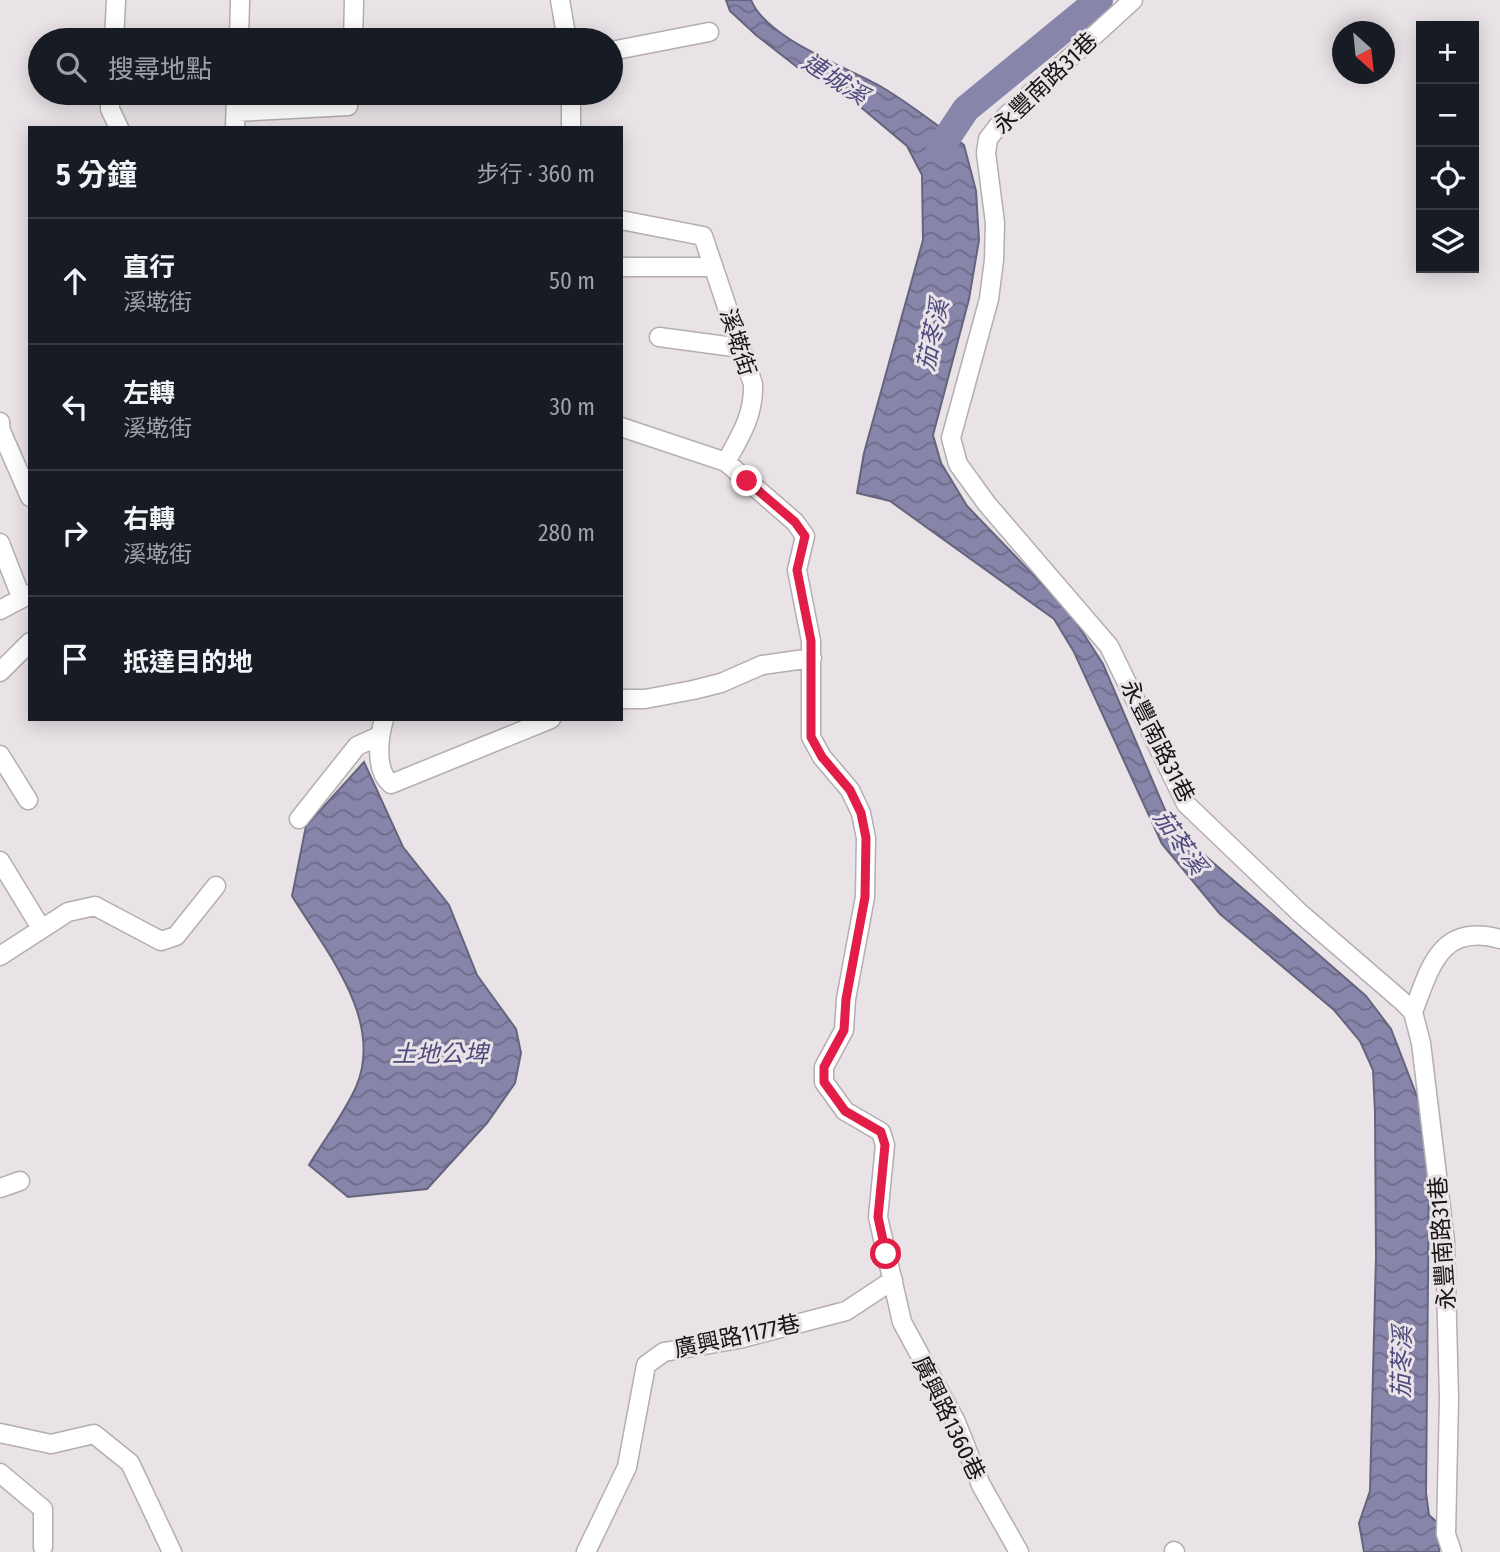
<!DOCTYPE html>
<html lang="zh-TW">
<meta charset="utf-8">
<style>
body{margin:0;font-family:"Fira Sans Condensed","Noto Sans TC",sans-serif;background:#242831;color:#f1f3f6}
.controls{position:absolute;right:21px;top:21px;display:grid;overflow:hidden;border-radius:0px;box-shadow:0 4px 18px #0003}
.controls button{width:63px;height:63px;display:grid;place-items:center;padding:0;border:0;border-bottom:2px solid #363941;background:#171b24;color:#f1f3f6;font:35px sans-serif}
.compass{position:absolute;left:1332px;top:21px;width:63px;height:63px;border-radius:50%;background:#171b24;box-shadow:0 4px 18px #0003;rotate:153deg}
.stop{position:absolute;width:21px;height:21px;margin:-16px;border:5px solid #e11d48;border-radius:50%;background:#fff}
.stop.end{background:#e11d48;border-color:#fff;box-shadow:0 2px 7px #0008}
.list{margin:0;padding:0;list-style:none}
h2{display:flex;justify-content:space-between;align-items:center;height:91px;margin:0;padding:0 28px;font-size:30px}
h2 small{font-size:23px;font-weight:400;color:#9ea1a6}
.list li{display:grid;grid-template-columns:46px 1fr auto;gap:21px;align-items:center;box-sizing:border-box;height:126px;padding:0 28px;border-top:2px solid #363941}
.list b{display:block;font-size:26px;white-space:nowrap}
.list p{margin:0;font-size:23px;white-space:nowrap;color:#9ea1a6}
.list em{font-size:23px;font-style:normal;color:#9ea1a6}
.icon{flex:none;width:38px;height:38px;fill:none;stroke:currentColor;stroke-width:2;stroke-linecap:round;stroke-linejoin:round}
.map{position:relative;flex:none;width:1500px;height:1552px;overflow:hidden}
.search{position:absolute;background:#171b24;box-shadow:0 4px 18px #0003;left:28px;top:28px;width:595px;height:77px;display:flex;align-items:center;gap:18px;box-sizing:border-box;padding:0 24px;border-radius:38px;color:#9ea1a6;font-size:26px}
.panel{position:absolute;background:#171b24;box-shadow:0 4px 18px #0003;left:28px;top:126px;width:595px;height:595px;border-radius:0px}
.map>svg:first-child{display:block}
.water{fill:url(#water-waves);stroke:#65647d;stroke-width:2}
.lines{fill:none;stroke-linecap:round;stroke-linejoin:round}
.river{stroke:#8786aa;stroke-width:28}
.minor-casing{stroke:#b4adb1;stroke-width:21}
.minor{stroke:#fff;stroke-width:18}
.route{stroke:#e11d48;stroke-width:9}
.labels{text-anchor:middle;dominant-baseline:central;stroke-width:6;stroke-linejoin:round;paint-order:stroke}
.street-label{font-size:23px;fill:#161415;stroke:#e9e2e6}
.water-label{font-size:24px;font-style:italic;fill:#4e4a7d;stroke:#e9e2e6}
</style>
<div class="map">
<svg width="1500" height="1552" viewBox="0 0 1500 1552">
<defs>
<pattern id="water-waves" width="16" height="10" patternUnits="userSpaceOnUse" patternTransform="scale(1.75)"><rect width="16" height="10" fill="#8786aa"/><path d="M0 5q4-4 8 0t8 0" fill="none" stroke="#6d6c89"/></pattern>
</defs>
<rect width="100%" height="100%" fill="#e9e2e6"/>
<path class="water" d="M726 0H751C766 38 844 66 880 86 909 103 937 125 964 145L976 191 979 240 969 299 933 435 941 463 967 506 1070 613 1103 664 1165 810 1194 846 1366 996 1391 1029 1423 1112 1429 1170 1426 1493 1429 1515 1441 1526 1439 1552H1364L1359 1523 1370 1491 1376 1257 1375 1112 1373 1070 1360 1041 1334 1010 1220 914 1162 844 1074 652 1054 619 890 501 857 493 864 453 923 240 922 175 907 146 844 93 797 67 756 35 730 11Z
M364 762 403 847 449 905 477 975 516 1029 521 1053 515 1083 487 1123 427 1189 348 1197 309 1165C324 1140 344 1114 356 1087 385 1020 325 950 292 896L306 826Z"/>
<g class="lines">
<path class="river" d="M940 148 966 109 1099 0"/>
<g class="minor-casing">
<path id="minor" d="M560 0 567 40
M1133 0 1005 117 988 139 986 153 995 223 994 260 989 299 951 438 958 464 987 504 1109 646 1186 804 1300 913 1402 1001 1413 1012 1421 1043 1445 1241 1449 1399 1446 1534 1452 1552
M114 40 116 0
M239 40 240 0
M353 40 354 0
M611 51 709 32
M110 93V109L119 128
M571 93V128
M236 112 348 106 349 93
M235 128 236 93
M621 220 703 236 753 384C754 415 741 435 726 462
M621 267H713
M659 337 741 348
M0 422 1 431 30 497
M621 427 726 462 795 522 805 536 797 570 811 641V737L822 757 850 790 861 813 866 838 865 897 846 999 844 1030 824 1067V1082L845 1111 881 1132 885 1145 878 1217 902 1322 956 1422 981 1485 1019 1552
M0 543 21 597
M0 610 30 594
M0 672 30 642
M621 699H645L693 690 721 683 762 665 812 658
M384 719C379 737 374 770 391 784L551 719
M0 755 28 800
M299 819 357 746 379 736
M0 861 41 928
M0 956 68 912 95 906 161 941 176 936 216 886
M1413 1012C1430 968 1440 922 1500 939
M0 1188 20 1181
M0 1433 51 1444 94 1434 130 1463 172 1552
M0 1473 43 1509V1547
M1174 1551 1175 1552
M586 1552 627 1467 646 1365 664 1352 739 1339 846 1311 893 1280"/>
</g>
<use href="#minor" class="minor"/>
</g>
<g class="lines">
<path class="route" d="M747 481 795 522 805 536 797 570 811 641V737L822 757 850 790 861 813 866 838 865 897 846 999 844 1030 824 1067V1082L845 1111 881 1132 885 1145 878 1217 886 1254"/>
</g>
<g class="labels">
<g class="street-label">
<text transform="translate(1045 83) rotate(-44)">永豐南路31巷</text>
<text transform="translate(738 342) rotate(72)">溪墘街</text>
<text transform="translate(1158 741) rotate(63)">永豐南路31巷</text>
<text transform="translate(1442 1243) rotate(-94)">永豐南路31巷</text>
<text transform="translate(737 1336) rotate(-12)">廣興路1177巷</text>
<text transform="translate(949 1418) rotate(64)">廣興路1360巷</text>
</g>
<g class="water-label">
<text transform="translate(835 79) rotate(33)">連城溪</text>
<text transform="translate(933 335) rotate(-78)">茄苳溪</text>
<text transform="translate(1180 842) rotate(55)">茄苳溪</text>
<text x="440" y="1054">土地公埤</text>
<text transform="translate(1402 1362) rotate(-89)">茄苳溪</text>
</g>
</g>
</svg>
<div class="controls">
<button>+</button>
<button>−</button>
<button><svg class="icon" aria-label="locate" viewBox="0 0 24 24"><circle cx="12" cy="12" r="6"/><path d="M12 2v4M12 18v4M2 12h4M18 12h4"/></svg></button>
<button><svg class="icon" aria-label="layers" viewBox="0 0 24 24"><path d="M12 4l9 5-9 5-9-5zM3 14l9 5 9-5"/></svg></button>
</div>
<svg class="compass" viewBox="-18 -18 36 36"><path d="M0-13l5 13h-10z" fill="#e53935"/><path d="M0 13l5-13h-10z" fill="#9ea1a6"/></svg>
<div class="stop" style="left:886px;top:1254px"></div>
<div class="stop end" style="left:747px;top:481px"></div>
<div class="search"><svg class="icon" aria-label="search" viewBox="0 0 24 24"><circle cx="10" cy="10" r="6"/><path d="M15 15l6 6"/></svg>搜尋地點</div>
<section class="panel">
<h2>5 分鐘<small>步行 · 360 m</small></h2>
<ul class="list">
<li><svg class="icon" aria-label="ahead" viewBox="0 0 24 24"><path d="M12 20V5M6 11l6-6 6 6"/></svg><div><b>直行</b><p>溪墘街</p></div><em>50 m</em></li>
<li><svg class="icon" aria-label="left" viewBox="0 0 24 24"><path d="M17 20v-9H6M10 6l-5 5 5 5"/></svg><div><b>左轉</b><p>溪墘街</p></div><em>30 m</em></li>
<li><svg class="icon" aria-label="right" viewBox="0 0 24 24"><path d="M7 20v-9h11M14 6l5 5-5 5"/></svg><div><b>右轉</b><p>溪墘街</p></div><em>280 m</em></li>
<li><svg class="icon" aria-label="arrive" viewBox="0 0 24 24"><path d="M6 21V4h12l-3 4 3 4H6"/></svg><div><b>抵達目的地</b></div></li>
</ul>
</section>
</div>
